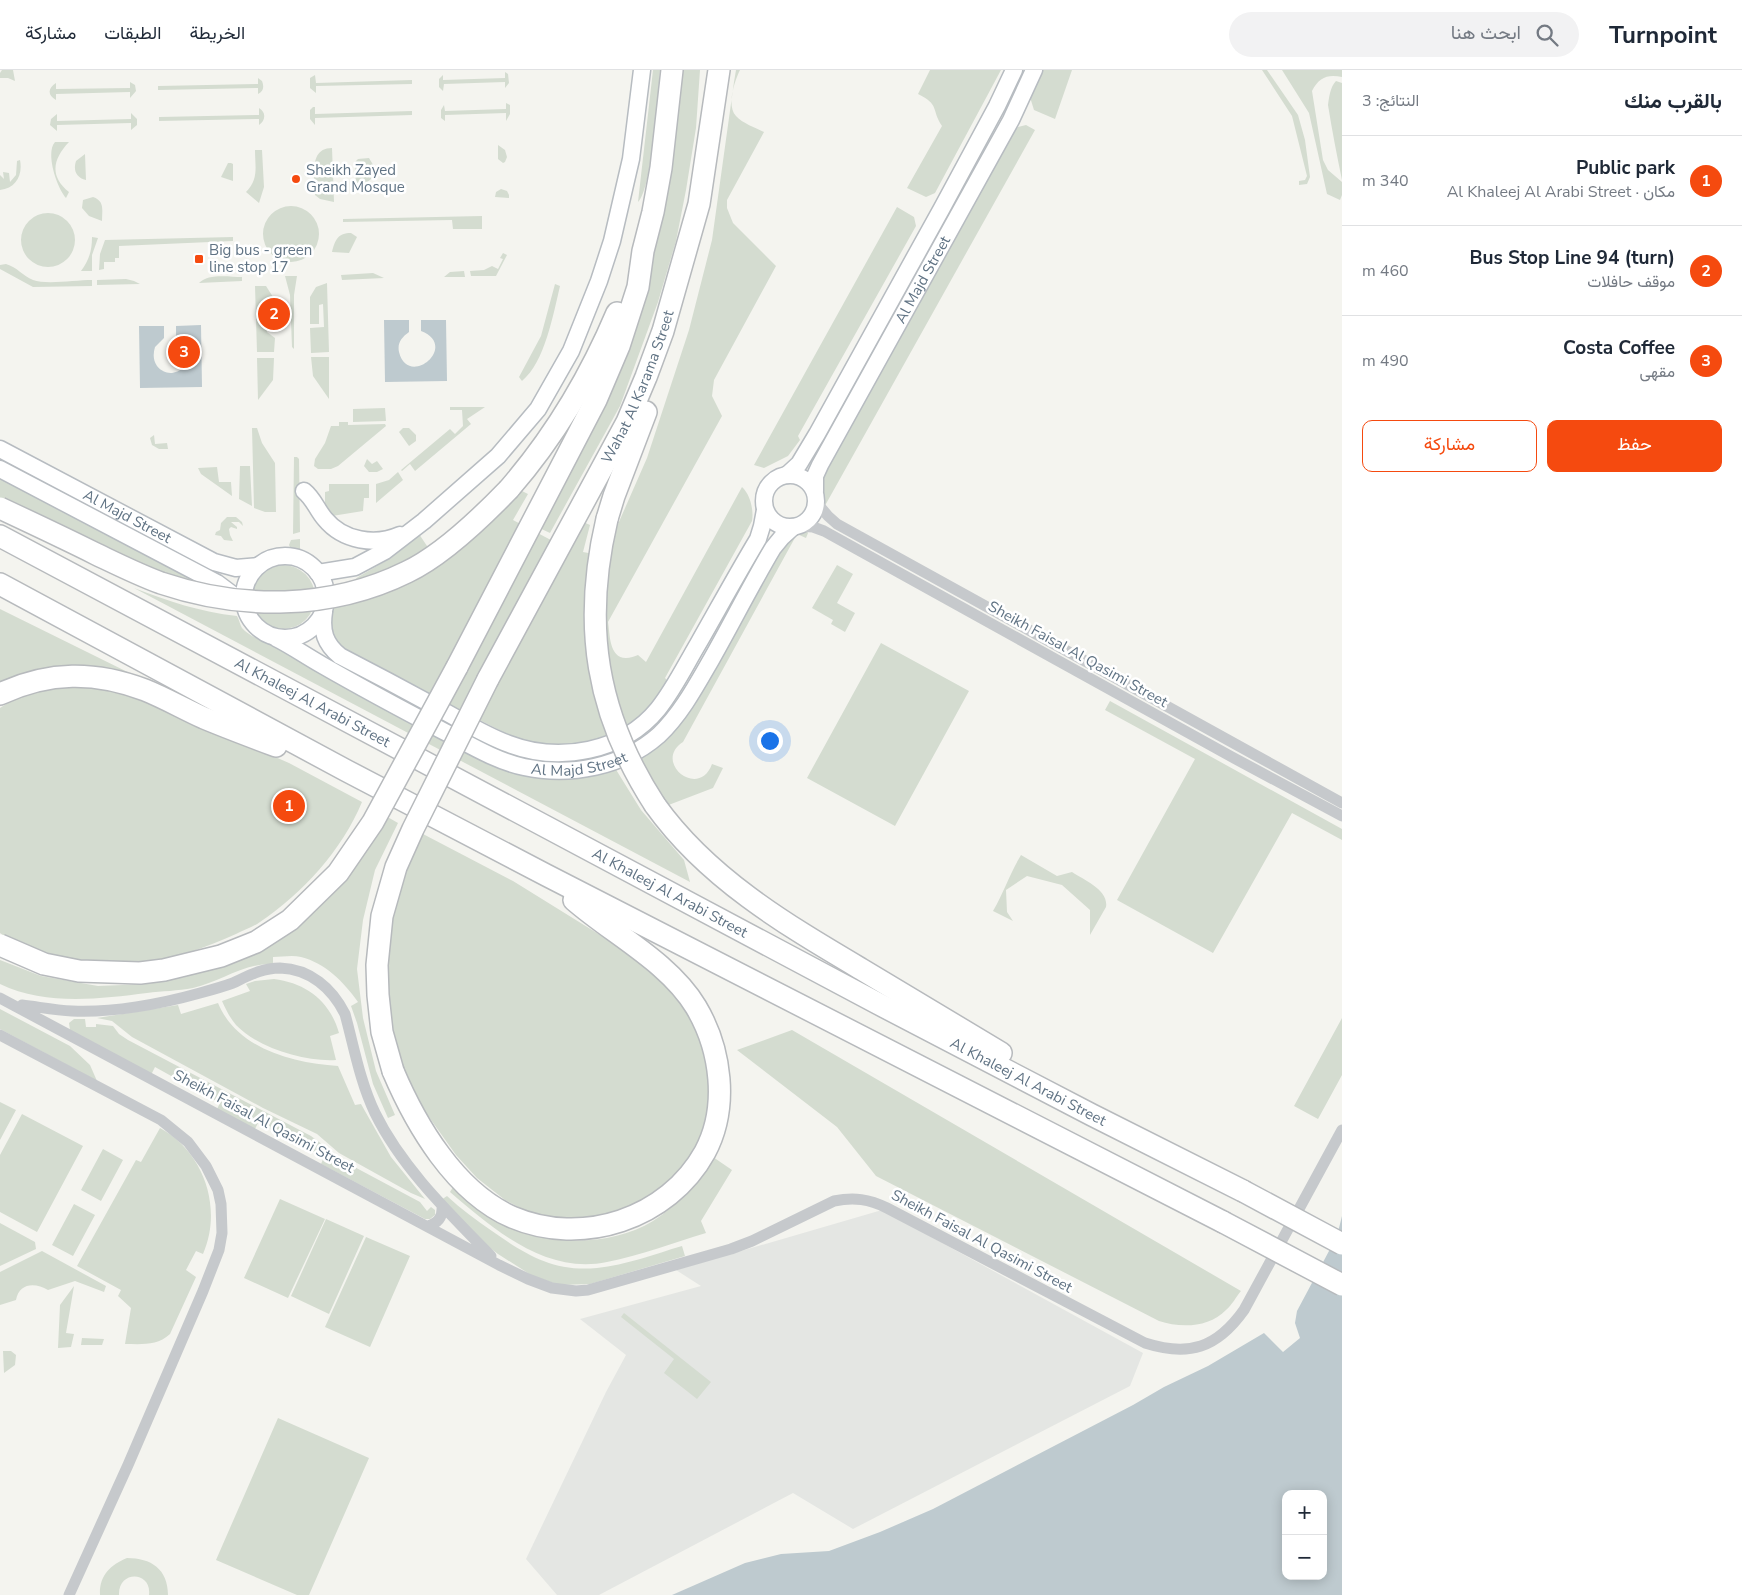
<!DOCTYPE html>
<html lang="ar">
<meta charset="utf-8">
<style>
body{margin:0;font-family:"Nunito Sans",Vazirmatn,sans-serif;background:#f2f2f3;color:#1f2937;direction:rtl}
.controls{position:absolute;right:15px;bottom:15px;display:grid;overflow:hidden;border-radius:10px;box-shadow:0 2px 12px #0003}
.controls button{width:45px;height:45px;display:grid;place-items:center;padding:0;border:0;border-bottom:1px solid #e0e1e3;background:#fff;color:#1f2937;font:25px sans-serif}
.you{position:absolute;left:769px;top:670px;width:18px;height:18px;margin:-12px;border:4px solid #fff;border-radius:50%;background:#1a73e8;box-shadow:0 0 0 8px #1a73e833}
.badge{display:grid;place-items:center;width:32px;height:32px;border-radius:50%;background:#f54a0f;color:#fff;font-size:16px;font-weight:700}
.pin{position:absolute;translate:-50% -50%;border:2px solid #fff;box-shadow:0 1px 5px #0006}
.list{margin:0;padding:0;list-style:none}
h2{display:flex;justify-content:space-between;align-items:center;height:65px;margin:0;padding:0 20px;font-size:21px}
h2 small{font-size:16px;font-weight:400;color:#747a83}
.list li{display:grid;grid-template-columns:32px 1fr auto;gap:15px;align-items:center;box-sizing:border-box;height:90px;padding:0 20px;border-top:1px solid #e0e1e3}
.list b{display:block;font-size:19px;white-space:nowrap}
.list p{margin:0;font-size:16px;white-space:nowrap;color:#747a83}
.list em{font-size:16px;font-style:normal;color:#747a83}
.actions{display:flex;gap:10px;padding:15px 20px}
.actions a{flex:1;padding:11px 0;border:1px solid #f54a0f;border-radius:10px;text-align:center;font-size:18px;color:#f54a0f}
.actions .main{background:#f54a0f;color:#fff}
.icon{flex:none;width:28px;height:28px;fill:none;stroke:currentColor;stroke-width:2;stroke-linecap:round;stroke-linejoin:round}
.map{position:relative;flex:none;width:1342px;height:1525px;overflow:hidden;direction:ltr}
header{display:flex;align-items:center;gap:30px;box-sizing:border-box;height:70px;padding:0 25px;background:#fff;border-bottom:1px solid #e0e1e3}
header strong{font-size:24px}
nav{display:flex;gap:28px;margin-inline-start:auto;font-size:18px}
.search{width:350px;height:45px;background:#f2f2f3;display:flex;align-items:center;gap:12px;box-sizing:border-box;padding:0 18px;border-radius:28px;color:#747a83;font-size:19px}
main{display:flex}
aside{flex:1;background:#fff}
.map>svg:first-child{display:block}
.built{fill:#e4e6e3}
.green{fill:#d4dcd0}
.water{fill:#becacf;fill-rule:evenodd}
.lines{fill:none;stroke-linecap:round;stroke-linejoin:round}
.secondary-casing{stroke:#b7bcc1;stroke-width:19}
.highway-casing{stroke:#b7babd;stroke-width:24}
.street{stroke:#c6c9cc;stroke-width:11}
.secondary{stroke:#fff;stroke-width:16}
.highway{stroke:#fff;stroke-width:21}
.highway-bridge-casing{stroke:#b7babd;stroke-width:24;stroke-linecap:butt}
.highway-bridge{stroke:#fff;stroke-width:21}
.poi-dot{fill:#f54a0f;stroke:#fff;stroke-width:2}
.labels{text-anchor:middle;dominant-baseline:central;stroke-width:5;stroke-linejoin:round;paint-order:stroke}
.poi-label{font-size:15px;fill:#607384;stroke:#fff;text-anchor:start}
.street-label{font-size:15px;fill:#607384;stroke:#fff}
</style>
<header>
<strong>Turnpoint</strong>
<div class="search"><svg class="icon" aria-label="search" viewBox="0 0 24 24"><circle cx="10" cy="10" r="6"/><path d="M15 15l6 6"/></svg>ابحث هنا</div>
<nav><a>الخريطة</a><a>الطبقات</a><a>مشاركة</a></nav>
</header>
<main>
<aside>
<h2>بالقرب منك<small>النتائج: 3</small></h2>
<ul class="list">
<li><span class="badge">1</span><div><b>Public park</b><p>مكان · Al Khaleej Al Arabi Street</p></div><em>340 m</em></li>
<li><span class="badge">2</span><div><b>Bus Stop Line 94 (turn)</b><p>موقف حافلات</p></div><em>460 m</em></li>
<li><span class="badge">3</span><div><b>Costa Coffee</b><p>مقهى</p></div><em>490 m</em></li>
</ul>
<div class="actions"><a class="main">حفظ</a><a>مشاركة</a></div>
</aside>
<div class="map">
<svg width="1342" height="1525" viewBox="0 0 1342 1525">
<rect width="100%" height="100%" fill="#f4f4ef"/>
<path class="built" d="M882 1140 1143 1283 1130 1316 853 1459 793 1423 599 1525H557L526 1489 606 1322 626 1285 580 1249 701 1216 676 1200Z"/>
<path class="green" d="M2 0H13L15 11 8 8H0V3Z
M653 0H660C658 23 652 120 638 132Z
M677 0H700L696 58 686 120 676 171 658 232 620 336 550 463 535 456 619 281Z
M736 0H740C735 10 726 36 736 46 742 53 756 58 764 62L727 130V138L733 153 776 196 714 310 712 326 722 346 608 552C610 564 609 588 626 588 630 588 635 586 638 585L646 592 742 417C750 424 754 440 752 451L665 608 668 611C660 623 653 635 642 644 622 662 591 673 565 675 550 677 534 673 519 670L348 583 334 572 328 560 330 547 341 521 358 507 391 488 419 464 437 491 518 419 528 424 513 450 566 478 581 451 590 455 583 482 604 486 647 388 689 260 712 170 734 12Z
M930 0H1001L935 123 926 127 907 118 942 56C931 39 940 35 918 24Z
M1038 0H1072L1055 49 1034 40 1029 24Z
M1262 0H1267L1298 45 1305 70 1310 107 1307 114 1299 115V111L1305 110 1307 106 1292 46Z
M1282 0H1342V7C1328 4 1319 7 1312 21L1323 90 1328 100 1342 112V125L1340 130 1327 124 1309 43Z
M505 2 508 4 509 13 505 18V12L444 14 443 21 439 17V9L443 5V10L505 8Z
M315 5 316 13 412 10V14L316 16V23L310 18V8Z
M258 8 262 11C264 16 264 21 258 24V18L158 20V16L258 14Z
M1336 11 1342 13V110C1337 86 1332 60 1328 35 1329 28 1330 17 1336 11Z
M130 12 135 15 136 21 130 28V22L56 24V30C47 25 48 18 56 13V19L130 18Z
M506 33 510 35V44L506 51V43L445 45V51L441 48V40L444 35 445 41 506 39Z
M313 37H315V44L412 41V45L315 48V55L310 49V40Z
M259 38C266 42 266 50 259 55V49L159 51V47L259 45Z
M131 43 137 49V55L131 60V53L57 55V61L50 55 51 49 57 44V51L131 49Z
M1026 55 1035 60 822 441C812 436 811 431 811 421L1007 65 1018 57Z
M55 72H69C53 89 49 106 69 122L66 128C57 118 45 83 55 72Z
M498 75 505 80 507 87 505 92 503 93 498 89Z
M332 78 334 132 320 129 315 125C315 108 308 78 332 78Z
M255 80H262L264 117 259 133 246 122C259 109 255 97 255 80Z
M85 84 86 110C76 108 73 100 76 91Z
M369 88 378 103 358 120 356 118 355 92 358 89Z
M20 90C23 105 16 118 0 120V105L4 109 3 102 9 103 10 112 16 105 17 91Z
M228 93H231L233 94V111L221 107Z
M501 119 507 121 509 125V128L495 127 496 122Z
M93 127C105 131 102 140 102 151L89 146 82 138 83 130Z
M263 164a28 28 0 1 1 56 0a28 28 0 1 1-56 0Z
M897 137 914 147 916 156 798 366 800 370 788 386 764 398 754 395Z
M21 170a27 27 0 1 1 54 0a27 27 0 1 1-54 0Z
M482 146V159H453L452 150 343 152V149Z
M351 163 357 167 349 183 332 182C335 170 338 163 351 163Z
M92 167 98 168 92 185V201H81C89 190 92 181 92 167Z
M233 167V171L119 176V188H115V192H104V199L99 200 100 184 105 170Z
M503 183 507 185 496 206H471L470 201 484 200 492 196 498 199 503 189 500 188Z
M6 194C17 197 23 206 33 210 46 215 76 210 92 210V216L33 217 0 199V195Z
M464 201 465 207H444L450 202Z
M373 203 384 208 342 210 341 205Z
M285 206H297L294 225V279L292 277 290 225Z
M242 207V211L199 213C208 203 230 207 242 207Z
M126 209 134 211 140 214 97 215V210Z
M327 213 329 282 311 283 310 258 324 257 323 234 319 235V254H310V227L316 217Z
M555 214 560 216C553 245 545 292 522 311L519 307 541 266Z
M255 216H266L273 227 266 232 267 262 275 268 274 282H257Z
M311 287H329V329L313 306Z
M257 288H274L273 310 258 330Z
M450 337H485L467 349 471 354 415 401 410 394 402 401 401 400 450 359 455 364 463 356 462 340H450Z
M385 338 386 351 353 352V339Z
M339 352H348V355L385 354 386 356 338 396 331 399H318L314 396 315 389 325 373 331 356H339Z
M252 358H257L262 373 275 393 276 442H265L254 438Z
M403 358H409L416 365V371L409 376 399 362Z
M154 365 155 374 167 373 168 379H159L152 375 150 368Z
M294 387H297L299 389 300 462 293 464Z
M367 389 372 394 377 391 383 399 377 402H369L364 396Z
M240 396H250L252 436 239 429Z
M217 397 219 412H231L232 426 201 404 198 398Z
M398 402 403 410 376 433V414L389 410Z
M0 405 216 522 176 512 0 429Z
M329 414H369V428H364L363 441 332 446 325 436V422L329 421Z
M227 447H236L242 452 243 456 239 452H231L237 457V459L231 457 229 459 230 465 233 471 224 470 221 466 215 465 216 462 220 460 221 453Z
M806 459 808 463 806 468 797 464 683 672C652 692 699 730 712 694L723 698 713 718 666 736 633 689 651 677 787 466Z
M300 469V480L291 479 289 475 291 470Z
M251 527a32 32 0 1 1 64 0a32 32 0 1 1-64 0Z
M837 495 853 504 837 533 855 543 845 562 831 554 833 550 812 538Z
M134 518C168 531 200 542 237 546 239 549 240 555 242 558 251 568 267 573 280 576L485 688 615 698 641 740 684 790 690 812Z
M0 539 257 666 136 611 0 616Z
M881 573 969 621 895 756 807 708Z
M73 614 130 624 289 693 362 732C342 780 303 823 260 852 253 857 244 860 236 864 207 877 177 888 146 892 131 894 115 892 100 891 64 891 29 886 0 863V638C21 623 48 618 73 614Z
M1110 631 1342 759V770L1292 743 1213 883 1117 830 1195 689 1105 640Z
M384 745 398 753 375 800 363 850 357 899 363 948 376 1001 395 1045 388 1048 373 1014 357 953 351 936 358 932C344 912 325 893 301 887 292 885 282 887 273 887V894C244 893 220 912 193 918 178 921 162 921 147 923 99 929 46 936 0 914V890L41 906 98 916 147 914 185 907 256 878Z
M423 764 513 811 613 873 668 911 694 940 718 1000 703 1075 657 1130 583 1152 532 1144 505 1130 477 1108 456 1085 414 1026 403 998 392 957 386 922 390 848 404 800Z
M1021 785 1057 806 1072 802C1084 810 1109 820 1106 837L1090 865V840L1062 815 1027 806 1006 820 1007 842 1013 851 993 841C1004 822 1010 803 1021 785Z
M274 909C306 913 330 931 339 963L330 966 336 990C305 992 258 978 236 955 230 948 226 940 222 931L250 921 246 914 255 911Z
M218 933C237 979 293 993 338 996L355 1035 361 1034 391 1087 425 1129 411 1123 339 1083 317 1064 263 1038 132 967 112 951 97 948 178 935 181 944Z
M0 939 70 976 90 995 97 1011 0 959Z
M1342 948V1005L1318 1049 1294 1036Z
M74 949H85L86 957H96V954L113 956 119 964 128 970 311 1066 347 1093 420 1132 427 1141 431 1137 435 1140V1145L430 1149H425L321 1094 324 1087 258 1053 255 1059 217 1039 220 1033 155 997 151 1005 70 960 69 953Z
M792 960 1241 1221C1236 1227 1232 1235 1226 1240 1209 1258 1180 1258 1159 1251L876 1106 837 1057 737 980Z
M0 1032 16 1040 0 1070Z
M22 1044 83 1076 37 1162 0 1142V1085Z
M160 1058C204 1082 223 1138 203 1184L196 1181 186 1200 196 1207 170 1264C157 1276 142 1274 125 1274L131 1238 118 1226 121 1220 77 1196 136 1090 141 1092Z
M103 1079 123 1090 101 1131 81 1120Z
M713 1087 732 1100 701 1151 706 1163C673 1173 641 1185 607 1192 546 1205 493 1159 450 1122L453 1117C465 1129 478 1140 492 1149 538 1176 607 1179 653 1151 678 1135 698 1111 713 1087Z
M447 1126C461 1139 476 1150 492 1161 526 1185 554 1202 597 1198 626 1195 655 1184 682 1176L685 1186 590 1214 559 1215 531 1205 498 1184 486 1175 441 1130Z
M280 1129 325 1149 288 1228 244 1208Z
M74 1134 95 1145 73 1186 52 1175Z
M326 1149 364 1166 329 1244 291 1226Z
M0 1153 35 1172 36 1179 0 1196Z
M366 1167 410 1186 370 1277 325 1257Z
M42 1181 106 1216 104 1222 75 1211 48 1220C35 1212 19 1213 16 1230L0 1235V1202Z
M74 1216 66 1263 74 1264 71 1277 58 1278 60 1235Z
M624 1243 711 1312 697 1329 664 1303 674 1289 621 1247Z
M82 1268 104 1269 102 1275H81Z
M3 1281H11L16 1285 15 1295 4 1303Z
M278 1348 369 1388 309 1525H297L216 1490Z
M127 1488C151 1488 168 1499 168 1525H149C152 1501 118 1500 119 1525H100C99 1506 110 1495 127 1488Z"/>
<path class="water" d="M384 250H409V262C402 267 397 273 399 282 408 319 460 276 421 261V250H446L447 311 385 312Z
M201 255 202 317 140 318 139 256H164V268L155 277C153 284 153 290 157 296 175 318 208 282 176 267V256Z
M1342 1146V1525H672L745 1493 781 1484 829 1481 880 1462 933 1439 1133 1335 1164 1317 1208 1296 1264 1263 1283 1282 1300 1268 1295 1253 1297 1241 1337 1166ZM1286 1424H1323V1506H1286Z"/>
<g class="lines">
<g class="secondary-casing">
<g id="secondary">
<path id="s1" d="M0 379 214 492 236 498 258 496"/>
<path d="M0 399 217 513 241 531"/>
<circle cx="790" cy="431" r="26"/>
<path d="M787 405 799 394 817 364 942 138 997 36 1014 0"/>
<path d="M304 421C314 429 317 440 325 449 343 471 375 476 400 465"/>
<path id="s2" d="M815 421V406L820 395 1011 50 1034 0"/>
<circle cx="285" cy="527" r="41"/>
<path d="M318 503 355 497 385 481 424 451 498 386 538 339 571 281 599 211 612 171 631 89 642 0"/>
<path d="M324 542C321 561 325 574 340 586 373 603 405 620 438 638 461 650 484 665 509 674 559 693 623 682 658 639 674 619 685 596 698 574 718 539 737 504 758 469L762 456 765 440"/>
<path id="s3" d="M276 568C292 576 306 586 322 595 362 618 403 640 445 662 470 675 496 691 524 697 570 707 623 697 659 665 681 644 696 616 711 590 732 553 751 515 773 478L782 467 793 457"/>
</g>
</g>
<g class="highway-casing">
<g id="highway">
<path d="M509 419C554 367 590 307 617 243"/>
<path d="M607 449 614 426 646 342"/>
<path id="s4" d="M0 466 877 933 1092 1045 1243 1121"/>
<path d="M0 514 347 701 546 805 1223 1152"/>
<path d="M457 597 596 330 619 276 638 217 643 181 653 142 661 98 672 0"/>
<path id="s5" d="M488 609 627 352 646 307 663 261 699 134 719 0"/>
<path d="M0 624C49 601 95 601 145 620 165 628 184 639 204 648 228 658 252 667 276 676"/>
<path d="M655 735C707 808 785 854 861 899 907 927 954 955 1001 983"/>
<path d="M393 1001C416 1055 455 1122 512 1147 582 1177 668 1149 705 1082 729 1037 721 979 696 937 669 892 613 864 574 830"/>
</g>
</g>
<path class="street" d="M816 432 828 446 837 454 1342 733
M798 456 813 457 824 461 1232 687 1342 746
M0 928 499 1195 528 1209 552 1218 576 1221 588 1220 731 1179 752 1171 834 1131C854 1127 869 1129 887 1138L1145 1273C1189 1287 1217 1278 1244 1240L1342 1060
M22 935C39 937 55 940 72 941 112 943 161 934 200 923 211 920 222 917 233 913 248 906 262 898 280 898 310 899 332 918 345 944 354 977 360 1012 375 1043 402 1098 449 1143 491 1186
M0 965 161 1050 188 1072 206 1096 218 1120 221 1134 222 1163 219 1180 203 1221 128 1395 69 1525
M428 1156C438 1153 443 1147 442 1136"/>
<use href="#secondary" class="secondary"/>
<use href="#highway" class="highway"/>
<g class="highway-bridge-casing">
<path id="highway-bridge" d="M0 438C32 453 64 468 96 484 117 494 139 505 161 513 241 540 330 540 407 502 443 485 482 447 509 419
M607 449C582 555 596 644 655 735
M0 875 44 894 79 901 140 903 164 900 221 886 256 872 290 850 338 803 373 752 457 597
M393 1001 382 962 378 925 377 895 382 846 396 797 413 759 488 609
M1243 1121 1342 1174
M1223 1152 1342 1215"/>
</g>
<use href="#highway-bridge" class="highway-bridge"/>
</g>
<g class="poi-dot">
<circle cx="296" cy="109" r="5"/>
<rect x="194" y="184" width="10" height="10" rx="2.5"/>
</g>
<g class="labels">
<g class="poi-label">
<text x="306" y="100">Sheikh Zayed<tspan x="306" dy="17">Grand Mosque</tspan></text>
<text x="209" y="180">Big bus - green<tspan x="209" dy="17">line stop 17</tspan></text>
</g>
<g class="street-label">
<text stroke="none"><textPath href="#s2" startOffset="239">Al Majd Street</textPath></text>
<text stroke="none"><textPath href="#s5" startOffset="329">Wahat Al Karama Street</textPath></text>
<text stroke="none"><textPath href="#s1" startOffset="144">Al Majd Street</textPath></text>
<text transform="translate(1078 584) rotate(29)">Sheikh Faisal Al Qasimi Street</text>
<text stroke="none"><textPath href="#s4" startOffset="354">Al Khaleej Al Arabi Street</textPath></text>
<text stroke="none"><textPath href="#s3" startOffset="336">Al Majd Street</textPath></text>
<text stroke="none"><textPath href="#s4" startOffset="759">Al Khaleej Al Arabi Street</textPath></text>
<text stroke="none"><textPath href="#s4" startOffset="1164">Al Khaleej Al Arabi Street</textPath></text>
<text transform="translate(264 1051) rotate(28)">Sheikh Faisal Al Qasimi Street</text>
<text transform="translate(982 1171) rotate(28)">Sheikh Faisal Al Qasimi Street</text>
</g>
</g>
</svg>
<div class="controls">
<button>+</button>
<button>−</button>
</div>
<div class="you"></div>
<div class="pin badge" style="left:289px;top:736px">1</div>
<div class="pin badge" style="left:274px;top:244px">2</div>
<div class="pin badge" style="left:184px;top:282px">3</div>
</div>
</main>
